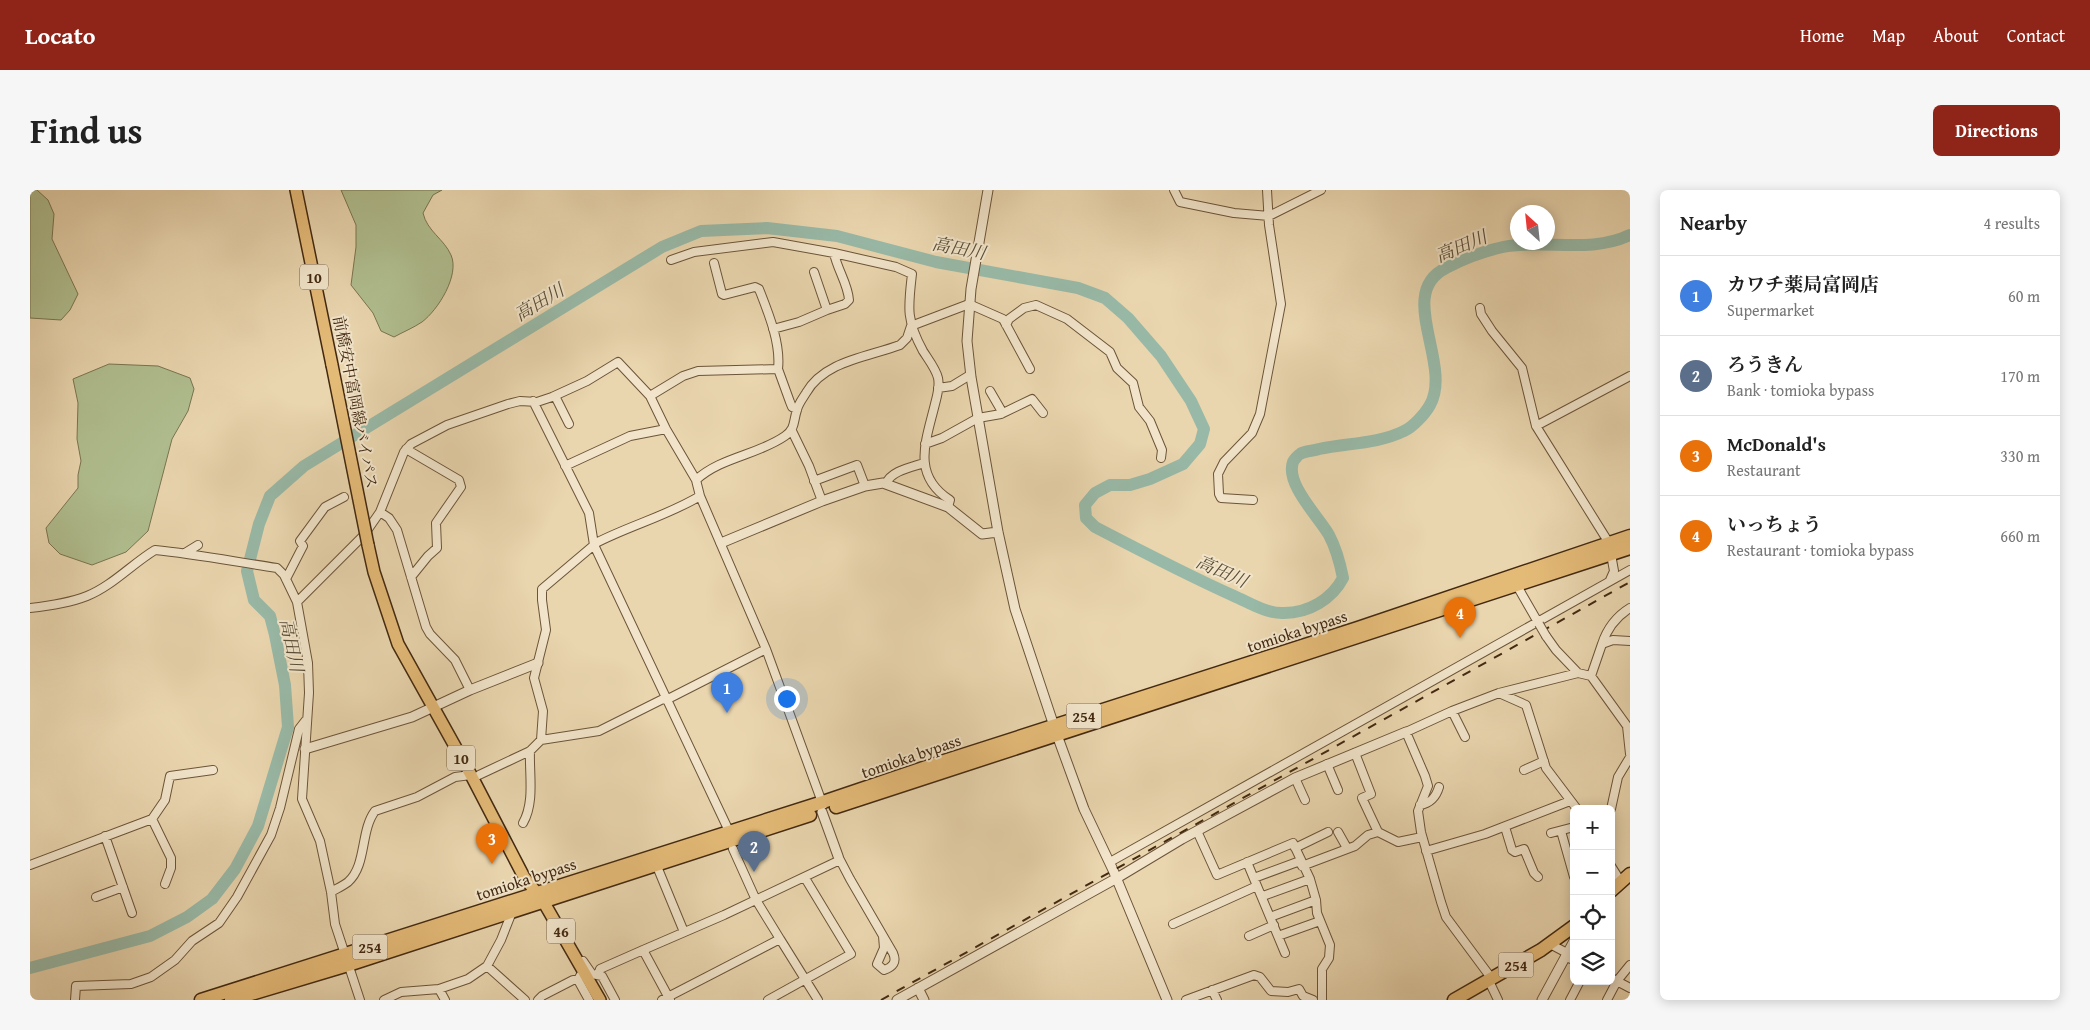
<!DOCTYPE html>
<meta charset="utf-8">
<style>
body{margin:0;font-family:"Gentium Book Plus","Noto Serif JP",serif;background:#f6f6f6;color:#222}
.controls{position:absolute;right:15px;bottom:15px;display:grid;overflow:hidden;border-radius:8px;box-shadow:0 2px 12px #0003}
.controls button{width:45px;height:45px;display:grid;place-items:center;padding:0;border:0;border-bottom:1px solid #e0e0e0;background:#fff;color:#222;font:25px sans-serif}
.compass{position:absolute;left:1480px;top:15px;width:45px;height:45px;border-radius:50%;background:#fff;box-shadow:0 2px 12px #0003;rotate:333deg}
.you{position:absolute;left:756px;top:508px;width:18px;height:18px;margin:-12px;border:4px solid #fff;border-radius:50%;background:#1a73e8;box-shadow:0 0 0 8px #1a73e833}
.badge{display:grid;place-items:center;width:32px;height:32px;border-radius:50%;background:#8f2418;color:#fff;font-size:16px;font-weight:700}
.pin{position:absolute;translate:-50% -41px;filter:drop-shadow(0 1px 2px #0008)}
.pin::after{content:'';position:absolute;top:26px;width:18px;height:15px;background:inherit;clip-path:polygon(0 0,100% 0,50% 100%)}
.list{margin:0;padding:0;list-style:none}
h2{display:flex;justify-content:space-between;align-items:center;height:65px;margin:0;padding:0 20px;font-size:21px}
h2 small{font-size:16px;font-weight:400;color:#767676}
.list li{display:grid;grid-template-columns:32px 1fr auto;gap:15px;align-items:center;box-sizing:border-box;height:80px;padding:0 20px;border-top:1px solid #e0e0e0}
.list b{display:block;font-size:19px;white-space:nowrap}
.list p{margin:0;font-size:16px;white-space:nowrap;color:#767676}
.list em{font-size:16px;font-style:normal;color:#767676}
.icon{flex:none;width:28px;height:28px;fill:none;stroke:currentColor;stroke-width:2;stroke-linecap:round;stroke-linejoin:round}
.map{position:relative;flex:none;width:1600px;height:810px;overflow:hidden;border-radius:8px}
header{display:flex;align-items:center;gap:30px;box-sizing:border-box;height:70px;padding:0 25px;background:#8f2418;color:#fff}
header strong{font-size:24px}
nav{display:flex;gap:28px;margin-inline-start:auto;font-size:18px}
.intro{display:flex;align-items:center;justify-content:space-between;box-sizing:border-box;height:120px;padding:0 30px}
h1{margin:0;font-size:35px}
.button{padding:12px 22px;border-radius:8px;background:#8f2418;color:#fff;font-size:18px;font-weight:700}
main{display:flex;gap:30px;padding:0 30px}
aside{flex:1;background:#fff;border-radius:8px;box-shadow:0 2px 12px #0003}
.map>svg:first-child{display:block}
.green{fill:#b0be8f;stroke:#7a7450}
.lines{fill:none;stroke-linecap:round;stroke-linejoin:round}
.river{stroke:#98b9a7;stroke-width:12}
.minor-casing{stroke:#6c5438;stroke-width:10}
.tertiary-casing{stroke:#6c5438;stroke-width:11}
.primary-casing{stroke:#432911;stroke-width:14}
.trunk-casing{stroke:#432911;stroke-width:15}
.minor{stroke:#f1e4ca;stroke-width:8}
.tertiary{stroke:#f1e4ca;stroke-width:9}
.primary{stroke:#e4ba77;stroke-width:11}
.trunk{stroke:#e4ba77;stroke-width:12}
.rail{stroke:#432911;stroke-width:2;stroke-dasharray:9 9;stroke-linecap:butt}
.minor-bridge-casing{stroke:#6c5438;stroke-width:10;stroke-linecap:butt}
.primary-bridge-casing{stroke:#432911;stroke-width:14;stroke-linecap:butt}
.minor-bridge{stroke:#f1e4ca;stroke-width:8}
.primary-bridge{stroke:#e4ba77;stroke-width:11}
.labels{text-anchor:middle;dominant-baseline:central;stroke-width:4;stroke-linejoin:round;paint-order:stroke}
.shield{fill:#f1e4ca;stroke:#776148;stroke-width:1}
.shield-label{font-size:15px;font-weight:bold;fill:#432911}
.street-label{font-size:16px;fill:#432911;stroke:#f1e4ca}
.water-label{font-size:18px;font-style:italic;fill:#584d36;stroke:#f1e4ca}
</style>
<header>
<strong>Locato</strong>
<nav><a>Home</a><a>Map</a><a>About</a><a>Contact</a></nav>
</header>
<div class="intro"><h1>Find us</h1><a class="button">Directions</a></div>
<main>
<div class="map">
<svg width="1600" height="810" viewBox="0 0 1600 810">
<rect width="100%" height="100%" fill="#e9d5ae"/>
<filter id="stains"><feTurbulence type="fractalNoise" baseFrequency=".004" numOctaves="4"/><feColorMatrix values="0 0 0 0 .2 0 0 0 0 .09 0 0 0 0 .02 0 0 0 .5 -.17"/></filter>
<radialGradient id="worn" r=".72"><stop offset=".6" stop-color="#630" stop-opacity="0"/><stop offset="1" stop-color="#630" stop-opacity=".3"/></radialGradient>
<path class="green" d="M0 0H7L18 10 24 24 22 49 48 104 40 120 31 130 0 128Z
M311 0H412L403 5 393 23C397 41 414 49 421 65 430 85 408 120 392 132 383 138 373 142 364 147L351 141 343 123 321 95 326 57V35Z
M79 174 128 176 160 188 164 199 158 221 142 249 118 341 96 362 62 375 30 364 19 353 16 338 48 298V285L51 271 47 249 48 213 43 189Z"/>
<g class="lines">
<path class="river" d="M0 778 120 746 157 727 182 709 205 679 228 636 258 537 255 495 245 445 240 426 224 410 217 381 229 334 240 306 274 276 632 57 671 41 737 38 807 46 906 72 1048 98 1075 108 1098 128 1131 166 1161 211 1174 239 1170 254 1153 274 1120 289 1100 295H1080L1065 303 1055 315 1056 328 1065 337C1111 361 1157 385 1204 406 1220 413 1237 424 1254 423 1279 423 1302 409 1313 388 1310 373 1306 358 1299 345 1289 327 1255 294 1263 272 1264 270 1268 265 1270 264 1275 261 1283 261 1289 259 1316 253 1348 254 1374 241 1383 237 1395 224 1400 215 1423 174 1365 103 1416 78 1433 69 1454 61 1473 57 1514 49 1561 64 1600 45"/>
<g class="minor-casing">
<path id="minor" d="M1144 0 1150 12 1204 23 1239 26 1291 0
M641 70 664 62 743 52 804 63 866 77 882 84C878 118 876 130 893 161 898 169 906 179 908 188 910 197 907 206 905 214 896 251 881 285 920 310L918 317
M684 73 692 104 694 105 725 97 729 99C738 122 751 153 748 179
M1450 118 1451 124 1462 141 1492 178 1506 236 1579 353 1584 381 1580 390
M797 120 815 114 819 110C818 94 807 79 804 63
M976 135 979 129 994 118 1006 115 1037 129 1080 162 1087 178 1103 193 1109 217 1120 231 1132 260 1131 268
M743 139 769 132 797 120 784 82
M908 198 922 196 940 185
M960 201 971 220V224
M525 206 539 234
M620 206 653 186 668 181 748 179 760 212 762 217 767 219
M503 211 559 323 564 355 699 641
M1506 236 1600 186
M762 241 779 276 792 311
M895 254 912 248 948 228 971 224 1002 209 1013 223
M376 259 429 290 431 297 406 333 407 358 398 366 381 387
M535 276 600 246 636 239
M666 290C691 267 728 265 755 246 766 238 763 231 767 220 768 214 773 208 776 203 794 171 838 167 870 155L877 148 881 136 939 114 973 129 1000 179
M784 291 827 275 835 296
M856 294C860 281 882 277 894 273
M1223 310 1191 308 1189 304 1188 284 1194 272 1222 243 1230 224 1251 114 1239 35 1237 0
M350 322 359 328 367 340 396 437 400 444 425 470 440 500
M564 354C598 336 637 326 670 306
M155 363 168 355
M256 389 273 356 270 351 295 317 314 307
M1486 394 1509 434
M267 412 334 345 350 322 374 262 381 254 417 235 478 214 490 211 507 212 522 207 557 191 588 172 620 206 636 239 666 290 670 306 736 459 793 615
M0 418C19 416 39 413 57 406 82 396 102 374 125 360 166 364 206 372 247 378L254 385 267 412 278 473 279 503 272 609 290 651 301 702 305 734 330 810
M1516 446 1526 460 1548 483
M1572 454C1577 439 1587 426 1600 418
M1561 486 1572 454 1583 450 1600 451
M1469 503 1496 515 1516 578 1547 619
M636 510 736 459
M1422 521 1435 547
M511 550 513 521 504 488 516 440 512 410V399L564 355
M1325 563 1341 604 1332 608 1348 642 1368 652 1392 647
M1297 574 1308 600
M1494 580 1514 571
M449 585 500 561 511 550 569 541 635 508
M1265 588 1275 610
M1390 615C1401 613 1406 607 1409 597
M1581 619 1588 587 1600 567
M122 629 141 668V678L135 694
M493 633C505 612 499 584 500 561
M1475 637 1482 660 1485 662 1494 659 1504 683 1508 687
M1167 641 1187 685 1263 653 1280 689 1286 710 1287 723 1300 755 1299 768 1292 779V810
M1531 641 1544 687
M1308 642 1317 658
M1521 643 1544 637
M75 646 102 723
M1265 658 1298 642
M1396 661 1455 644 1540 611
M808 666 820 689 863 763C867 772 863 777 854 780L847 774 854 758 853 746
M1080 672 1600 380
M1217 672 1255 763
M626 674 654 742
M0 675 122 629 135 610 140 586 183 580
M1272 676 1325 656 1338 645 1348 642
M1581 676 1591 692
M1224 688 1270 671
M301 702C306 699 313 696 318 692 337 675 330 641 345 621L387 607 425 587 441 585
M1233 706 1280 689
M66 707 93 697
M1240 727 1286 710
M1143 734 1227 696
M1219 746 1244 735
M1248 746 1290 731
M750 749 788 810
M1520 754 1537 763
M1535 767 1544 770
M553 771 562 784 572 786 585 810
M457 776 495 810
M568 785 570 779 613 760
M550 786 548 790 559 810
M1581 788 1600 798
M1462 789 1416 727 1411 712 1391 642 1388 621 1398 596 1395 586 1376 542 1422 521 1469 503 1548 483 1561 486 1597 536 1600 564
M1459 791 1468 810
M409 799 415 810
M1182 800 1187 810
M45 810 46 796 101 794 121 787 145 770 162 751 189 733 207 707 241 645 250 618 269 539 276 530
M354 810 371 802 409 799 438 789 457 776 471 750 482 722
M508 810 512 806 543 790H548
M632 810 750 749 726 710 703 659
M640 810 613 760 694 725 810 670
M738 810 821 764 775 688
M1156 810 1224 785 1230 787 1241 801 1258 802 1269 799 1273 806 1283 810
M1540 810 1550 791
M1577 810 1587 791 1600 775"/>
</g>
<g class="tertiary-casing">
<path id="tertiary" d="M958 0 941 99 937 151 941 187 968 342 985 419 1027 545 1054 619 1083 680 1137 810
M691 353 792 311 835 296 853 293 918 317 952 344 968 342
M275 559 382 527 440 500 508 473
M792 622 808 666
M888 798 894 810
M867 810 1087 688 1152 649 1265 588 1376 542
M1512 810 1544 751"/>
</g>
<g class="primary-casing">
<path id="primary" d="M266 0 302 175
M338 355 344 382 368 454 441 585 494 687 513 711 570 810"/>
</g>
<g class="trunk-casing">
<path id="trunk" d="M806 617 1600 358
M1581 701 1600 684
M171 810 793 612 911 572 1328 438 1600 346
M201 810 318 775 780 625
M1424 810 1511 760 1544 736"/>
</g>
<use href="#minor" class="minor"/>
<use href="#tertiary" class="tertiary"/>
<use href="#primary" class="primary"/>
<use href="#trunk" class="trunk"/>
<path class="rail" d="M851 810 1600 392"/>
<g class="minor-bridge-casing">
<path id="minor-bridge" d="M1509 434 1516 446"/>
</g>
<g class="primary-bridge-casing">
<path id="primary-bridge" d="M302 175 338 355"/>
</g>
<use href="#minor-bridge" class="minor-bridge"/>
<use href="#primary-bridge" class="primary-bridge"/>
</g>
<g class="labels">
<g class="shield">
<rect x="270" y="74.5" width="28" height="25" rx="4"/>
<rect x="1036.5" y="513.5" width="35" height="25" rx="4"/>
<rect x="417" y="555.5" width="28" height="25" rx="4"/>
<rect x="517" y="728.5" width="28" height="25" rx="4"/>
<rect x="322.5" y="744.5" width="35" height="25" rx="4"/>
<rect x="1468.5" y="762.5" width="35" height="25" rx="4"/>
</g>
<g class="shield-label">
<text x="284" y="87">10</text>
<text x="1054" y="526">254</text>
<text x="431" y="568">10</text>
<text x="531" y="741">46</text>
<text x="340" y="757">254</text>
<text x="1486" y="775">254</text>
</g>
<g class="street-label">
<text transform="translate(326 212) rotate(79)">前橋安中富岡線バイパス</text>
<text transform="translate(1267 441) rotate(-18)">tomioka bypass</text>
<text transform="translate(881 566) rotate(-19)">tomioka bypass</text>
<text transform="translate(496 689) rotate(-18)">tomioka bypass</text>
</g>
<g class="water-label">
<text transform="translate(1431 56) rotate(-23)">高田川</text>
<text transform="translate(929 58) rotate(11)">高田川</text>
<text transform="translate(509 112) rotate(-31)">高田川</text>
<text transform="translate(1192 381) rotate(24)">高田川</text>
<text transform="translate(262 455) rotate(78)">高田川</text>
</g>
</g>
<rect width="100%" height="100%" filter="url(#stains)"/>
<rect width="100%" height="100%" fill="url(#worn)"/>
</svg>
<div class="controls">
<button>+</button>
<button>−</button>
<button><svg class="icon" aria-label="locate" viewBox="0 0 24 24"><circle cx="12" cy="12" r="6"/><path d="M12 2v4M12 18v4M2 12h4M18 12h4"/></svg></button>
<button><svg class="icon" aria-label="layers" viewBox="0 0 24 24"><path d="M12 4l9 5-9 5-9-5zM3 14l9 5 9-5"/></svg></button>
</div>
<svg class="compass" viewBox="-18 -18 36 36"><path d="M0-13l5 13h-10z" fill="#e53935"/><path d="M0 13l5-13h-10z" fill="#767676"/></svg>
<div class="you"></div>
<div class="pin badge" style="left:697px;top:523px;background:#3f7fe0">1</div>
<div class="pin badge" style="left:724px;top:682px;background:#5c6f8a">2</div>
<div class="pin badge" style="left:462px;top:674px;background:#e8710a">3</div>
<div class="pin badge" style="left:1430px;top:448px;background:#e8710a">4</div>
</div>
<aside>
<h2>Nearby<small>4 results</small></h2>
<ul class="list">
<li><span class="badge" style="background:#3f7fe0">1</span><div><b>カワチ薬局富岡店</b><p>Supermarket</p></div><em>60 m</em></li>
<li><span class="badge" style="background:#5c6f8a">2</span><div><b>ろうきん</b><p>Bank · tomioka bypass</p></div><em>170 m</em></li>
<li><span class="badge" style="background:#e8710a">3</span><div><b>McDonald's</b><p>Restaurant</p></div><em>330 m</em></li>
<li><span class="badge" style="background:#e8710a">4</span><div><b>いっちょう</b><p>Restaurant · tomioka bypass</p></div><em>660 m</em></li>
</ul>
</aside>
</main>
